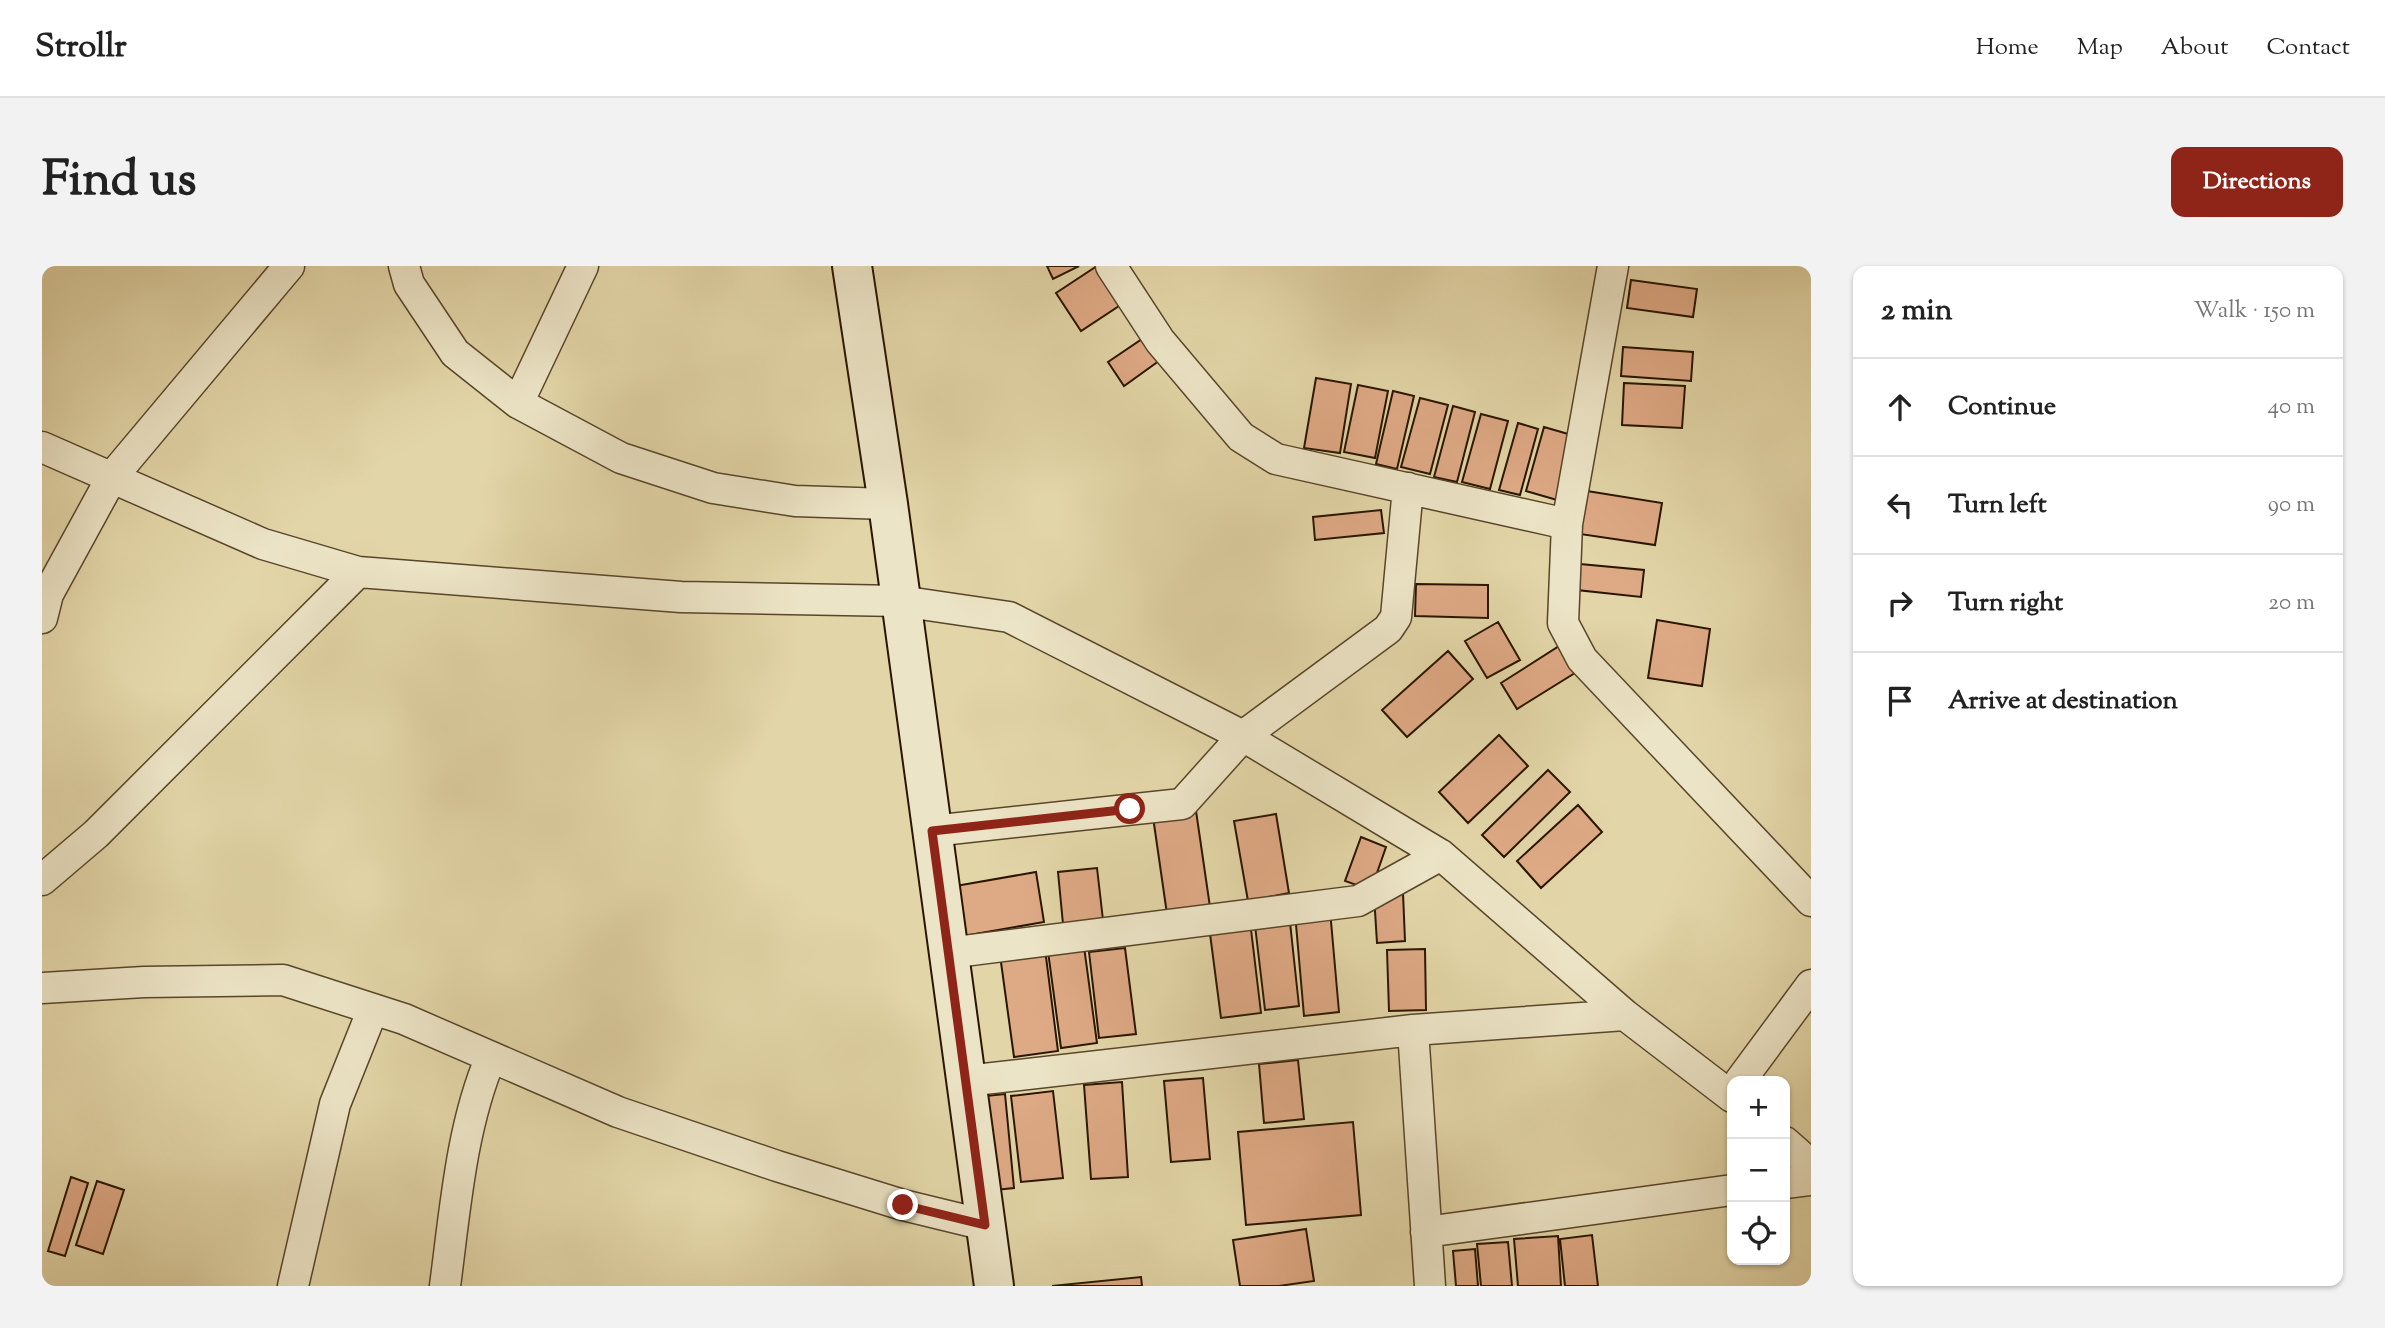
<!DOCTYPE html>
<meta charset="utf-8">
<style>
body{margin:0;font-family:"Sorts Mill Goudy",serif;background:#f2f2f2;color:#222}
.controls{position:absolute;right:21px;bottom:21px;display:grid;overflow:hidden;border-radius:14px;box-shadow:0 2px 5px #0004}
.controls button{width:63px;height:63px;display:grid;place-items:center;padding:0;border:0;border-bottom:2px solid #e0e0e0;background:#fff;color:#222;font:35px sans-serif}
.stop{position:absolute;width:21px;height:21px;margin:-16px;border:5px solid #8f2418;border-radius:50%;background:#fff}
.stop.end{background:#8f2418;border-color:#fff;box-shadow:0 2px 7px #0008}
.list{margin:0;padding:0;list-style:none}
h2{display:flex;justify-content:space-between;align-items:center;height:91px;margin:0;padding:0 28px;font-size:30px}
h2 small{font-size:23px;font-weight:400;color:#767676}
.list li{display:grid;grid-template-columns:46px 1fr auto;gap:21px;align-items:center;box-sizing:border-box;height:98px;padding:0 28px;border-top:2px solid #e0e0e0}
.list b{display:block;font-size:26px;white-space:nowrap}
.list em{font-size:23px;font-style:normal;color:#767676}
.icon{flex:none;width:38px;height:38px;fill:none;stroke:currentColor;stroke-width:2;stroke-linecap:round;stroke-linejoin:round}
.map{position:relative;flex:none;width:1769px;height:1020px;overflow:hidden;border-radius:14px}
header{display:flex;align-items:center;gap:42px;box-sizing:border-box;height:98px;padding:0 35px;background:#fff;border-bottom:2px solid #e0e0e0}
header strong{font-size:33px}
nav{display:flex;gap:38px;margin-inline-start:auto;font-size:24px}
.intro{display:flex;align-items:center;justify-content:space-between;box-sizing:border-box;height:168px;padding:0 42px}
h1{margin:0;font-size:49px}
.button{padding:18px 32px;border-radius:14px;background:#8f2418;color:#fff;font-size:24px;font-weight:700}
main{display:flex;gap:42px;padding:0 42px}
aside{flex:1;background:#fff;border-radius:14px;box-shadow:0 2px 5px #0004}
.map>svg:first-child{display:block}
.building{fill:#dea985;stroke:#2a1600;stroke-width:2}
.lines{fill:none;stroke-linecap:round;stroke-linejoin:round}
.minor-casing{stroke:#58462a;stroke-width:33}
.secondary-casing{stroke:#2a1600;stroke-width:42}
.minor{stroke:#ece4c6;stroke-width:30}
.secondary{stroke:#ece4c6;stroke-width:38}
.route{stroke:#8f2418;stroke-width:9}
</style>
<header>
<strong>Strollr</strong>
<nav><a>Home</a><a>Map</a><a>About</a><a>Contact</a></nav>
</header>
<div class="intro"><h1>Find us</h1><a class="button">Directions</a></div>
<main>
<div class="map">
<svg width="1769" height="1020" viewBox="0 0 1769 1020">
<rect width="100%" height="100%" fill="#e2d5a7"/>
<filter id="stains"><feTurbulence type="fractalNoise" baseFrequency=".00286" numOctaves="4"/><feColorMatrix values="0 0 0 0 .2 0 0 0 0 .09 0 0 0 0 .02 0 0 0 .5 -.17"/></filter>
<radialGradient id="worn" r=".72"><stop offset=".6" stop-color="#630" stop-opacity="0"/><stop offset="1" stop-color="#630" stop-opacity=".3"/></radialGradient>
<path class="building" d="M1005 0H1037L1011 13Z
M1055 0 1083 36 1039 65 1014 27Z
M1589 14 1655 23 1651 51 1585 42Z
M1106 69 1121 92 1082 120 1066 96Z
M1581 81 1651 86 1649 115 1579 110Z
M1274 112 1309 118 1298 187 1262 182Z
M1582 117 1643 120 1640 162 1580 159Z
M1316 119 1346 125 1333 192 1302 186Z
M1351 125 1372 130 1355 203 1334 198Z
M1378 132 1406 139 1388 208 1359 201Z
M1411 140 1433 146 1415 216 1392 211Z
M1439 148 1466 155 1448 223 1420 216Z
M1476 157 1496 163 1478 229 1457 224Z
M1502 161 1533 170 1515 234 1484 225Z
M1545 225 1620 237 1613 279 1538 268Z
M1339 244 1342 267 1273 274 1271 251Z
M1538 298 1602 304 1599 331 1535 324Z
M1374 318 1446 319V352L1373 350Z
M1615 354 1668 363 1660 420 1606 412Z
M1456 356 1478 394 1445 412 1423 375Z
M1525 375 1541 402 1475 443 1459 417Z
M1406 385 1431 413 1365 471 1340 444Z
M1457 469 1486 500 1426 557 1397 526Z
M1506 504 1528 526 1462 591 1440 569Z
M1153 538 1168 641 1125 648 1110 544Z
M1536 539 1560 566 1499 622 1475 595Z
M1234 548 1247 627 1206 635 1192 555Z
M1319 571 1344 581 1329 624 1303 615Z
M1055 602 1061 654 1021 658 1016 606Z
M994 606 1002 656 910 672 902 622Z
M1361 627 1363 675 1335 677 1332 629Z
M1288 644 1297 746 1262 750 1253 647Z
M1247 647 1257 740 1223 744 1212 651Z
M1208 655 1219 747 1179 752 1167 660Z
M1041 673 1055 777 1019 782 1005 678Z
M1083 682 1094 768 1057 772 1047 686Z
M1003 683 1016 785 972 791 958 689Z
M1383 683 1384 744 1347 745 1345 684Z
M1256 794 1262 853 1222 857 1217 798Z
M1161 812 1168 893 1129 896 1122 815Z
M1080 816 1086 911 1049 913 1042 819Z
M1011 825 1021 912 979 916 969 830Z
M963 828 972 922 943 925 934 831Z
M1311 856 1319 949 1204 959 1196 866Z
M29 911 46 917 23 990 6 985Z
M55 915 82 924 61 988 34 979Z
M1264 963 1272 1015 1237 1020H1198L1191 974Z
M1550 969 1556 1020H1523L1518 973Z
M1516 970 1519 1020H1476L1472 973Z
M1466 976 1470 1020H1439L1435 978Z
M1433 983 1436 1020H1414L1411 985Z
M1099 1011 1100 1020H1010Z"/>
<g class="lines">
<g class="minor-casing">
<path id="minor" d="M362 0 367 18 413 87 476 137 579 192 671 222 753 235 846 238
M1069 0 1118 75 1199 171 1234 193 1525 258
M1571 0 1525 258 1521 357 1540 393 1769 635
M476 137 541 0
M0 181 221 278 316 306 639 331 858 335 967 351 1201 470 1399 589 1583 749 1690 831
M0 352 6 328 70 211 247 0
M890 565 1140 538 1201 470 1346 363 1354 351 1366 222
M0 614 54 568 316 306
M906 687 1316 635 1399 589
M0 722 102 716 241 714 362 753 576 846 735 900 861 939 943 959
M1371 764 1388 1020
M924 815 1371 764 1583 749
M1698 815 1769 719
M1743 876 1769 899
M1743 917 1769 914
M1384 966 1690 924
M251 1020 293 838 331 743
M403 1020C413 945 419 861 449 791"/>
</g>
<g class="secondary-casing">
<path id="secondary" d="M810 0 846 238 952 1020"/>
</g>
<use href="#minor" class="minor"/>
<use href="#secondary" class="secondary"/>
</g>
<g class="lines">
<path class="route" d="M861 939 943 959 890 565 1088 543"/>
</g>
<rect width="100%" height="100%" filter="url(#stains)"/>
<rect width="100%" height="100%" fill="url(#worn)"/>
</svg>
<div class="controls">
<button>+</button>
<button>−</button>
<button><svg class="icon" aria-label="locate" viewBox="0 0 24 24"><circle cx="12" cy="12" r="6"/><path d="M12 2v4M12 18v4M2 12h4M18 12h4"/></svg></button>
</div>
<div class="stop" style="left:1088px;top:543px"></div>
<div class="stop end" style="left:861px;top:939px"></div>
</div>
<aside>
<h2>2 min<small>Walk · 150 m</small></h2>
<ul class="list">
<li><svg class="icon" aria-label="ahead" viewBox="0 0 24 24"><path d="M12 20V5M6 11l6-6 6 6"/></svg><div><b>Continue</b></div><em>40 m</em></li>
<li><svg class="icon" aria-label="left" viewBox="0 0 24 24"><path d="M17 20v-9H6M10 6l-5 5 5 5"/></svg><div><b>Turn left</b></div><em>90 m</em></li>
<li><svg class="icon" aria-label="right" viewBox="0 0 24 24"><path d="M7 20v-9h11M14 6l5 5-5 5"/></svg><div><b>Turn right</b></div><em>20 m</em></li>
<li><svg class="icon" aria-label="arrive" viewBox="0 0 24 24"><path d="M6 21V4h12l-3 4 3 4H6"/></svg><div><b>Arrive at destination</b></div></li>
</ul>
</aside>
</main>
